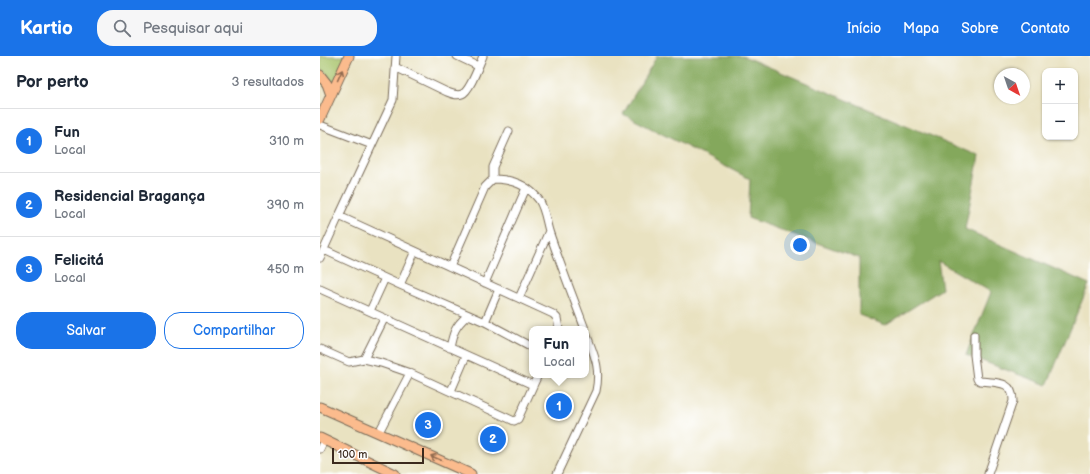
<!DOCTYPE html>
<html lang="pt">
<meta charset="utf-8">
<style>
body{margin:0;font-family:"Balsamiq Sans",sans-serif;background:#f6f6f7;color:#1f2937}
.controls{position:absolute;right:12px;top:12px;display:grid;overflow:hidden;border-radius:8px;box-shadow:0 1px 3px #0004}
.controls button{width:36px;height:36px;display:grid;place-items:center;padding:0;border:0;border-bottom:1px solid #e0e1e3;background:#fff;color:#1f2937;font:20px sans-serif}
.compass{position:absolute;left:674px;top:12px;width:36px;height:36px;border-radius:50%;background:#fff;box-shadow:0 1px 3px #0004;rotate:140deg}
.scale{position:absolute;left:12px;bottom:10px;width:92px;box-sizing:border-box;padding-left:4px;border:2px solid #3b2a1e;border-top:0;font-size:11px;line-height:14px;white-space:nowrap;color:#3b2a1e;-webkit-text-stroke:3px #fff;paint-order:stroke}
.you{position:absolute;left:480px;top:189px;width:14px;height:14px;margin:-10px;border:3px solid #fff;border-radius:50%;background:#1a73e8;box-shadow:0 0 0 6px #1a73e833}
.badge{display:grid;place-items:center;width:26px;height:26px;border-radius:50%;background:#1a73e8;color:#fff;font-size:13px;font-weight:700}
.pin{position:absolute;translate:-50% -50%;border:2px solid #fff;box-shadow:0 1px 4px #0006}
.popup{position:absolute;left:209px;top:270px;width:60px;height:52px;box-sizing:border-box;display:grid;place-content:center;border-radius:8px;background:#fff;filter:drop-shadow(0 1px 3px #0005);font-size:13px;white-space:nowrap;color:#747a83}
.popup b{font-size:15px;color:#1f2937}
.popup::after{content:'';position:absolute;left:50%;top:100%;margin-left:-8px;border:8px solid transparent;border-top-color:#fff}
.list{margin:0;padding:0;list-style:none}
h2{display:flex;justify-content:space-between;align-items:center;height:52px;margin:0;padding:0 16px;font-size:17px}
h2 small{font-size:13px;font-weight:400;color:#747a83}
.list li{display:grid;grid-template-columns:26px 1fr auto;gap:12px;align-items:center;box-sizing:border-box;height:64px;padding:0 16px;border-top:1px solid #e0e1e3}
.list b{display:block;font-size:15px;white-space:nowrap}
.list p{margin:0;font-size:13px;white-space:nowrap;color:#747a83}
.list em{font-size:13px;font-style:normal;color:#747a83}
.actions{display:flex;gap:8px;padding:12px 16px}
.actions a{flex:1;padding:9px 0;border:1px solid #1a73e8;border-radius:16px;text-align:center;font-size:14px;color:#1a73e8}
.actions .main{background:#1a73e8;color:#fff}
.icon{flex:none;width:22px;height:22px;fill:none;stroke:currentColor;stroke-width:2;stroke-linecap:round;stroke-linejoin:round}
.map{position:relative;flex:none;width:770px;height:418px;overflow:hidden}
header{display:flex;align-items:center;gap:24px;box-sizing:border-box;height:56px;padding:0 20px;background:#1a73e8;color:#fff}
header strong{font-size:19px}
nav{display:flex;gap:22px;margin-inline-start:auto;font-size:14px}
.search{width:280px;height:36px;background:#f6f6f7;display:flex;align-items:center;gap:10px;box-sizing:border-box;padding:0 14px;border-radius:16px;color:#747a83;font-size:15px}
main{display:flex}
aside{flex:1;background:#fff}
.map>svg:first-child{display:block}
.green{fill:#a6c268;stroke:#707643}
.forest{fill:#84a85c;stroke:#60693d}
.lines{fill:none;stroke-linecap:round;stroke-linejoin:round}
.minor-casing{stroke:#786a57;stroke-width:9}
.major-casing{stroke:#786a57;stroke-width:11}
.minor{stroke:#fff;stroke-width:7}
.major{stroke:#fbbb8d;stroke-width:9}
.oneway{stroke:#916b50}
</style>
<header>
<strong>Kartio</strong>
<div class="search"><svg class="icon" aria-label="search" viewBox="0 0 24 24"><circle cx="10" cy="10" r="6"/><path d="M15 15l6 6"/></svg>Pesquisar aqui</div>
<nav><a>Início</a><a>Mapa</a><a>Sobre</a><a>Contato</a></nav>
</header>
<main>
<aside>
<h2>Por perto<small>3 resultados</small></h2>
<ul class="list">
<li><span class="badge">1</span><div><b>Fun</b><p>Local</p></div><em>310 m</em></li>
<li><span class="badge">2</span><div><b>Residencial Bragança</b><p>Local</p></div><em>390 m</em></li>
<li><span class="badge">3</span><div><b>Felicitá</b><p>Local</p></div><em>450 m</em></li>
</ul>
<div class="actions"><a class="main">Salvar</a><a>Compartilhar</a></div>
</aside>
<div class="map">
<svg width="770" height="418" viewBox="0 0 770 418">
<rect width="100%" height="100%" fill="#fff"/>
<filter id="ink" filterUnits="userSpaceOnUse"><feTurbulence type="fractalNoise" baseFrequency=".025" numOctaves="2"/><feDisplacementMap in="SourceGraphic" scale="8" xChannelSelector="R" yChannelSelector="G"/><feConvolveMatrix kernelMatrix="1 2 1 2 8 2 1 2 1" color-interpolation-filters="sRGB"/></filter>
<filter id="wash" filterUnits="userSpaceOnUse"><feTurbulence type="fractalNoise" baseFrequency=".012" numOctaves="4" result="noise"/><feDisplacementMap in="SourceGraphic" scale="16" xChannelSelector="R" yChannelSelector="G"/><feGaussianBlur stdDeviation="0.9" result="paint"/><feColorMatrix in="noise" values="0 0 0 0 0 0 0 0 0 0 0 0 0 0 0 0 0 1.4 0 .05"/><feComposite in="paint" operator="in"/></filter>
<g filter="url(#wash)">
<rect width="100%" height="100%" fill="#e9e2c1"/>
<path class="green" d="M0 0H26L13 29C11 23 7 16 0 14Z"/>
<path class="forest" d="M337 0H423L659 100 645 173 769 228 727 329 646 299 671 236 618 205 622 233 565 269 539 259V202L428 162 430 123 303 58Z"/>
</g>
<g filter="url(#ink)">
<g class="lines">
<g class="minor-casing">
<path id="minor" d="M76 0 73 44 19 160 233 258 237 262 239 273
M137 0 158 10
M75 11 127 36C132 38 137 40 142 38 150 35 159 9 163 0
M0 69 52 89
M173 123V111L189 75
M4 194 80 229 165 266 212 291
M0 202 19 160
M130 211 165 131 173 123C191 123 208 129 219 144 225 153 226 165 229 175 240 208 253 241 265 273
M165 227 206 132
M80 229 95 195
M0 233 213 329
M199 242 229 175
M50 255 65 222
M165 266 179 233
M654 279V299L657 323 660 325C676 327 693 324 693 345L668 418
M130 292C133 277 135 270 147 260
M0 293 29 306 44 303 61 307 90 317 194 365 198 363 218 319
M44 303 64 263
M131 335 146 300
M59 376 90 317
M0 393 4 384
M237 418 276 335C281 311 274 299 266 277"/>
</g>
<g class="major-casing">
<path id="major" d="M0 19 7 28 11 39
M0 63 29 0
M0 351 151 418
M0 382 75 418"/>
</g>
<use href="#minor" class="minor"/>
<use href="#major" class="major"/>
</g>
<defs><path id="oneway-shaft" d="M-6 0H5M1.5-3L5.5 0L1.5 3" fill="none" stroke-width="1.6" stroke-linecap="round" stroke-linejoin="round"/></defs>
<g class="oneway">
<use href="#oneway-shaft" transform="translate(20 19) rotate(-66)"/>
<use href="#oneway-shaft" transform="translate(116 402) rotate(-156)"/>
</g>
</g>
</svg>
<div class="controls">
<button>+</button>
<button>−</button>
</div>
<svg class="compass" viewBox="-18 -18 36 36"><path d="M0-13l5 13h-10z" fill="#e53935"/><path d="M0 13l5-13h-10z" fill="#747a83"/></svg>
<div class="scale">100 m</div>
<div class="you"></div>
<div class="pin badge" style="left:239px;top:350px">1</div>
<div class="popup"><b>Fun</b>Local</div>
<div class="pin badge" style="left:173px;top:383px">2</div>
<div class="pin badge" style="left:108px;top:369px">3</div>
</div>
</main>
